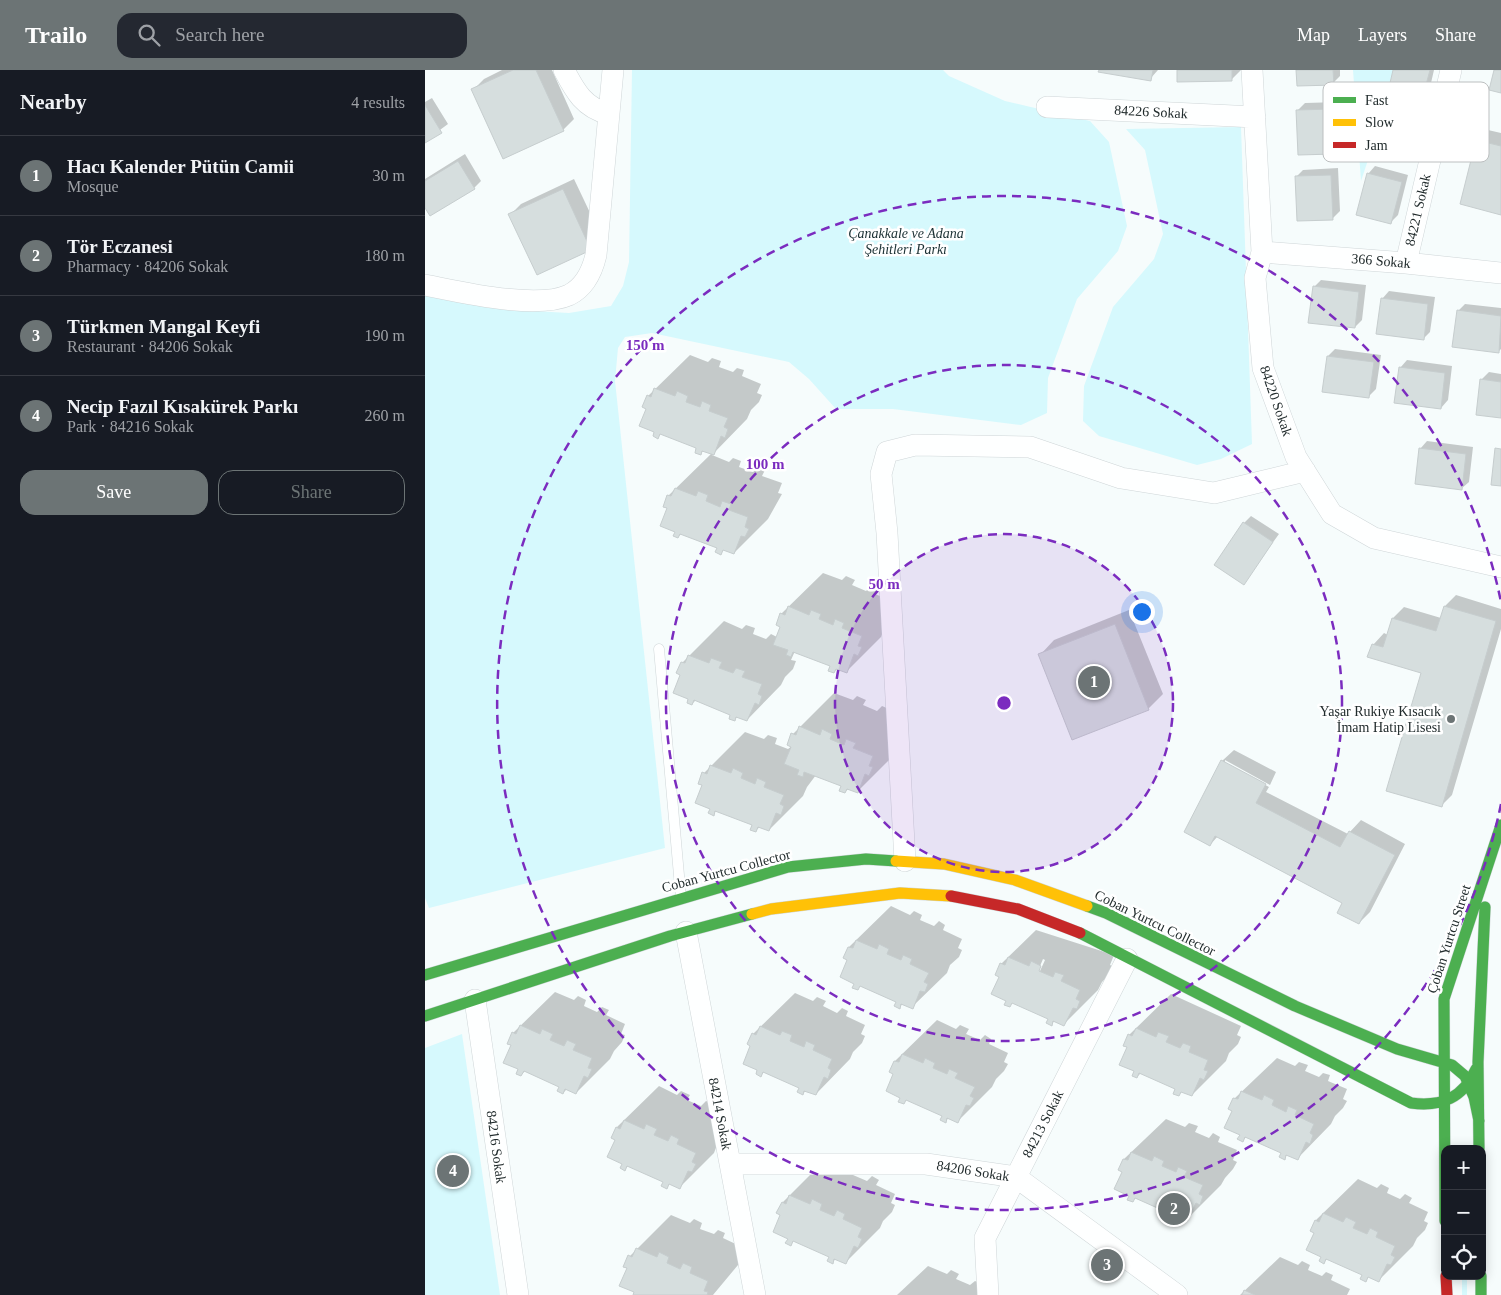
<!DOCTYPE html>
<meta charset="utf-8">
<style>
body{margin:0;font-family:Georgia,serif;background:#242831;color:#f1f3f6}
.controls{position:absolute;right:15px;bottom:15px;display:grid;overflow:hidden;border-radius:10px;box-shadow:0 2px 12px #0003}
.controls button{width:45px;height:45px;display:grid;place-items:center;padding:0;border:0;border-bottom:1px solid #363941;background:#171b24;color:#f1f3f6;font:25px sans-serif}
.you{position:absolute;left:716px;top:541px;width:18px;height:18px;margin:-12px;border:4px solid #fff;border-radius:50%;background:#1a73e8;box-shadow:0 0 0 8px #1a73e833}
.badge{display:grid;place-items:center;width:32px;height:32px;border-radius:50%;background:#6c7475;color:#fff;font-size:16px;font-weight:700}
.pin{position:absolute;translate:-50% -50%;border:2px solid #fff;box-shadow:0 1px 5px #0006}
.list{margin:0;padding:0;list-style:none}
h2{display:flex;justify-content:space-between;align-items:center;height:65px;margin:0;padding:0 20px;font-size:21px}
h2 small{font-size:16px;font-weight:400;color:#9ea1a6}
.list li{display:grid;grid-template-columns:32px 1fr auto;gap:15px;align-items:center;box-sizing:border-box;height:80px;padding:0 20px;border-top:1px solid #363941}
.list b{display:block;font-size:19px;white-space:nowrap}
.list p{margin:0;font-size:16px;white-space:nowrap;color:#9ea1a6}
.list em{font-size:16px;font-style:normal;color:#9ea1a6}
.actions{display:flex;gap:10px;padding:15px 20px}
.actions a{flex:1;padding:11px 0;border:1px solid #6c7475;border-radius:15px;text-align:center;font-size:18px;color:#6c7475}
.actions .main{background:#6c7475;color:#fff}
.icon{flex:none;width:28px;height:28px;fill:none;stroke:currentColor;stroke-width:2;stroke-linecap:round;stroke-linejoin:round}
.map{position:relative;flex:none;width:1076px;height:1225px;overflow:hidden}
header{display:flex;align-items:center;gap:30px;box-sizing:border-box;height:70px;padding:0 25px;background:#6c7475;color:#fff}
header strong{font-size:24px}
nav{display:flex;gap:28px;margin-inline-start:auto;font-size:18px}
.search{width:350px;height:45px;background:#242831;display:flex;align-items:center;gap:12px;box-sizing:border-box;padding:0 18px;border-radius:15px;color:#9ea1a6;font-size:19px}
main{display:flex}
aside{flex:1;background:#171b24}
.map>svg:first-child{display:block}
.green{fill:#d6f9fd}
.shadow{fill:#0003;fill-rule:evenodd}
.building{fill:#d6dede;stroke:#c6cdce}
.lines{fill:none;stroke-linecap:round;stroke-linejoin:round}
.lane-casing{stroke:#cfd6d8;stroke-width:11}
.street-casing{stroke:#cfd6d8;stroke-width:22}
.fast-casing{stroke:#cfd6d8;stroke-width:12}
.slow-casing{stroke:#cfd6d8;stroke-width:12}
.jam-casing{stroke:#cfd6d8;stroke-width:12}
.lane{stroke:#feffff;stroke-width:10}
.street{stroke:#feffff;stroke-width:21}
.fast{stroke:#4caf50;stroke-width:11}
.slow{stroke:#ffc107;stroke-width:11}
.jam{stroke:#c62828;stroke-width:11}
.ring{fill:none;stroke:#7b2cbf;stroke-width:2.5;stroke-dasharray:9 6}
.poi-dot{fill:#6c7475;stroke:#fff;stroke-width:2}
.labels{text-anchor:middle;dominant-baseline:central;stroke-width:5;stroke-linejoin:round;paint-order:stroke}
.street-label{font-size:14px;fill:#212b2c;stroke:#fff}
.park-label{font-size:14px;font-style:italic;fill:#192f32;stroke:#fff}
.poi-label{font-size:14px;fill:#212b2c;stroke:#fff;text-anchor:end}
.key{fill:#fff;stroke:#bcbfc0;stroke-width:1}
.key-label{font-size:14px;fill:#212b2c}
.centre{fill:#7b2cbf;stroke:#fff;stroke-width:2.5}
.ring-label{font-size:15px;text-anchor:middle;font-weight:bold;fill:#7b2cbf;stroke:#fff;stroke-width:5;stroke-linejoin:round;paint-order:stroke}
</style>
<header>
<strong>Trailo</strong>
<div class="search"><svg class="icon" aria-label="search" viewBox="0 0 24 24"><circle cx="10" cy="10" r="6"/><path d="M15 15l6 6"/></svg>Search here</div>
<nav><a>Map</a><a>Layers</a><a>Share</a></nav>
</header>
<main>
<aside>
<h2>Nearby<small>4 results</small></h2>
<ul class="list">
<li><span class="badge">1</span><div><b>Hacı Kalender Pütün Camii</b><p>Mosque</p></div><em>30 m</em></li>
<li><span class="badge">2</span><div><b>Tör Eczanesi</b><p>Pharmacy · 84206 Sokak</p></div><em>180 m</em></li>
<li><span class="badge">3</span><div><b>Türkmen Mangal Keyfi</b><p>Restaurant · 84206 Sokak</p></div><em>190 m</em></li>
<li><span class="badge">4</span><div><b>Necip Fazıl Kısakürek Parkı</b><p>Park · 84216 Sokak</p></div><em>260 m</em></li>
</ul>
<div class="actions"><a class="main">Save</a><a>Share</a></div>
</aside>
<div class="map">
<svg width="1076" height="1225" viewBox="0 0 1076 1225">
<rect width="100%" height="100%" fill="#f6fcfc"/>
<path class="green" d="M207 0H518L524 6 580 31 665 51 684 72 702 156 693 181 652 229 623 308 622 343 596 355 468 339H411L384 309 364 292 227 263 200 267 193 278 190 311 240 778 4 838 0 828V221L91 240 144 243 186 236 198 216 204 192Z
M928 0H973L936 111Z
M816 57 827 374 796 389 772 395 674 366 658 351 659 316 688 237 729 189 738 164 720 80 701 59Z
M37 964 75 1225H0V978Z
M1037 1206H1042V1225H1037Z"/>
<path class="shadow" d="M77 0H127L149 49 138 60 79 87 48 20 59 9Z
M675 0H733L725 9Z
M753 0H816L806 10Z
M873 0H915V6L908 13Z
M969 0H1009L1006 13 999 20Z
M7 28 23 54 0 71V32Z
M914 32 916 75 909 82 872 41 880 33Z
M1063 60 1076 63V143L1052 71Z
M40 84 56 111 49 118 0 136V109Z
M950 96 983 105 973 145 966 152 943 104Z
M913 98 915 141 907 149 871 107 878 100Z
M149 109 177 168 166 179 85 145 96 134Z
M896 210 941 215 937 250 930 257 889 217Z
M964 221 1010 227 1005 262 998 269 957 229Z
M1040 234 1076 238V279L1074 281 1033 241Z
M910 279 956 285 951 319 944 326 903 286Z
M265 285 283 292 287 288 296 291 294 297 308 302 312 298 319 300 317 306 336 314 332 323 337 325 334 332 326 340 322 349 287 385 304 392 308 388 316 391 314 397 328 402 333 397 340 400 337 406 357 413 353 423 357 424 343 449 309 483 299 479 296 483 294 477 257 463 253 467 243 437V426L287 383 279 380 275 384 273 377 236 363 233 367 223 338V326Z
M982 290 1027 296 1023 330 1016 338 975 298Z
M1064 302 1076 304V347L1056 310Z
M1002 371 1048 377 1044 412 1036 419 995 379Z
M826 446 854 464 819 513V453Z
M398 503 417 510 421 506 430 510 427 515 441 521 446 516 453 519 450 524 470 532 456 567 422 601 413 598 409 602 407 596 370 581 366 590 371 591 368 599 360 607 356 615 322 650 313 646 309 650 307 644 271 630 267 634 257 604V593L299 551 317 559 321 555 330 558 328 564 341 569 346 564 352 567 356 556V544Z
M1031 525 1076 539V559L1027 725 1016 736 997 602 948 575 959 563 963 565 968 548 979 537 1016 548 1020 536Z
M704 540 738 624 723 639 615 585 629 570Z
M409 623 428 630 432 626 441 630 438 635 452 641 457 636 464 639 467 687 433 721 424 718 420 722 418 716 391 705 382 717 378 726 344 760 335 757 331 760 329 754 292 740 288 744 278 715 279 703 320 662 339 669 343 665 352 668 350 674 363 679 367 676 368 664Z
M809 680 851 702 845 715 800 690V693L844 717 841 722 923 764 936 750 980 774 945 842 934 853 919 833 793 766 785 775 797 691Z
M466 836 485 845 489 841 497 845 495 850 509 856 514 851 520 855 518 860 537 869 533 878 537 880 534 887 525 895 522 903 487 937 478 934 474 937 472 931 436 915 432 919 424 889V877Z
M611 860 689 885 685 895 689 897 685 904 677 912 673 920 639 954 630 951 626 954 624 948 588 932 584 936 576 906V894ZM618 889 620 890 615 901H613Z
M130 922 149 930 153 926 161 930 159 936 172 942 177 937 184 940 181 945 200 954 196 964 200 965 197 972 189 981 185 989 151 1023 142 1019 138 1023 136 1017 100 1001 96 1005 88 975V963Z
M370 923 388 931 392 927 401 931 398 936 412 943 417 938 423 941 421 946 440 955 436 964 440 966 437 973 428 982 425 989 391 1024 381 1020 378 1024 376 1017 339 1002 336 1005 327 975 328 964Z
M746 924 816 956 812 965 816 967 813 974 804 983 801 991 767 1025 757 1021 754 1025 752 1018 716 1003 712 1007 703 977 704 965Z
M512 950 531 959 535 955 544 959 541 964 555 970 560 965 566 969 564 974 583 983 579 992 583 994 579 1001 571 1009 567 1017 533 1051 524 1048 520 1051 518 1045 482 1029 478 1033 470 1003V991Z
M852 988 870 996 874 992 883 995 880 1001 894 1007 898 1003 905 1005 903 1011 922 1019 918 1029 922 1031 918 1038 910 1046 906 1054 872 1089 863 1084 859 1088 857 1082 822 1066 818 1070 809 1040 810 1028Z
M234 1016 252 1025 256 1021 265 1025 262 1030 276 1036 281 1031 288 1034 292 1075 289 1083 255 1117 245 1113 242 1117 240 1111 204 1095 200 1099 191 1069 187 1068 192 1057Z
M741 1049 760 1057 764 1053 773 1056 770 1062 784 1068 788 1063 795 1067 793 1072 812 1080 808 1090 812 1092 808 1099 800 1108 796 1115 762 1149 753 1146 749 1149 747 1143 711 1127 707 1131 699 1101 695 1100 699 1089Z
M392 1098 431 1100 428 1105 442 1111 447 1106 454 1110 451 1115 470 1124 466 1133 470 1135 467 1142 458 1151 455 1158 421 1192 411 1189 407 1192 405 1186 369 1170 366 1174 357 1144 358 1132Z
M933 1109 952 1118 956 1114 964 1118 962 1123 975 1129 980 1124 987 1128 984 1133 1003 1142 999 1151 1003 1153 1000 1160 992 1168 988 1176 954 1210 944 1206 941 1210 939 1204 903 1188 899 1192 890 1162 887 1161 891 1150Z
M246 1145 265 1153 269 1149 277 1153 275 1159 289 1164 293 1160 300 1163 298 1168 317 1177 313 1195 288 1225H209L211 1221 204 1197 200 1196 205 1186Z
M855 1187 873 1195 877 1191 885 1195 883 1200 897 1206 901 1202 908 1205 906 1210 925 1219 922 1225H815Z
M503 1196 522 1204 526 1200 534 1204 531 1209 545 1215 550 1211 557 1214 567 1225H472Z"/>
<path class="building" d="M88 0H111L139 61 78 89 46 19Z
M674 0H728L726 11 673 2Z
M752 0H807V11L752 12Z
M871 0H908L909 15 872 16Z
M968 0H1005L999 22 965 13Z
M1069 0H1076V23L1064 20Z
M0 35 17 63 0 73Z
M907 39 909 84 873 85 871 40Z
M1051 70 1076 76V145L1035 134Z
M33 91 50 119 5 146 0 138V111Z
M942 103 977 112 966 154 931 145Z
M906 105 908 150 872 151 870 106Z
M138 119 166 180 112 205 83 144Z
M888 216 934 222 930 258 883 253Z
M956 228 1003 234 999 270 951 264Z
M1032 240 1076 246 1074 283 1027 277Z
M902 286 949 292 944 328 897 322Z
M974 297 1020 303 1016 339 969 333Z
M1055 309 1076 312V348L1051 345Z
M229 318 250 326 252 321 263 326 261 332 275 337 277 331 286 335 284 341 303 348 299 357 303 359 300 368 296 366 289 385 277 381 276 385 270 383 271 378 235 364 233 369 228 366 229 362 214 356 221 339 217 337 222 325 226 327Z
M994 378 1041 384 1037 420 990 414Z
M1070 378 1076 379V416L1066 415Z
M250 418 271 426 273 421 283 425 281 431 295 437 297 431 306 434 304 440 323 447 320 457 324 459 320 467 316 466 309 484 298 480 296 485 290 482 292 478 255 464 253 468 248 466 250 462 235 456 242 438 238 437 242 425 246 426Z
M818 452 848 472 819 515 789 495Z
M363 536 384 545 386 540 396 544 394 549 408 555 410 549 419 553 417 558 437 566 433 576 437 577 433 586 429 584 422 603 411 599 409 603 403 601 405 596 368 582 366 587 361 585 363 580 348 575 355 557 351 555 355 543 360 545Z
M1019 536 1071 551 1017 737 961 721 996 603 942 587 947 574 958 577 967 548 1011 561Z
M690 554 724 640 647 670 613 584Z
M263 585 284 593 286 588 297 592 294 598 308 603 311 598 320 601 317 607 337 614 333 624 337 626 334 635 330 633 322 651 311 647 310 651 304 649 305 645 269 630 267 635 262 633 263 629 248 623 255 605 251 603 256 592 260 593Z
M374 656 395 665 397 659 407 664 405 669 419 675 421 669 431 673 428 678 448 686 444 696 448 697 444 706 440 704 433 723 422 719 420 723 414 721 416 716 379 702 378 707 372 705 374 700 359 694 366 677 362 675 366 663 371 665Z
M796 690 841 714 831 733 915 777 924 761 970 785 934 854 912 843 917 833 790 766 785 776 759 762Z
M285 695 306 703 308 698 318 703 316 708 330 714 332 708 341 712 339 717 359 725 355 734 359 736 356 745 351 743 344 761 333 757 331 762 325 760 327 755 290 741 289 746 283 743 285 739 270 733 277 715 273 714 277 702 282 704Z
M431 870 452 879 454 874 464 879 462 884 476 890 478 885 487 889 485 894 504 903 499 912 503 914 500 922 495 921 488 939 476 934 475 939 469 936 471 932 435 916 433 920 427 918 429 914 415 907 422 890 418 888 423 877 428 878Z
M583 887 604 896 606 891 616 896 614 901 628 907 630 902 639 905 636 911 655 920 651 929 655 931 652 939 648 938 639 956 628 951 627 956 621 953 623 949 587 933 585 937 579 935 581 931 566 924 574 907 570 905 575 893 580 895Z
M95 955 115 964 117 959 128 964 125 970 139 976 142 970 151 974 148 980 167 988 163 998 167 999 163 1008 159 1006 151 1024 140 1019 138 1024 132 1021 134 1017 99 1001 96 1006 91 1004 93 999 78 993 86 975 82 974 87 962 91 964Z
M335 956 355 965 357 961 367 965 365 971 379 977 381 971 390 975 388 980 407 989 403 998 406 1000 403 1009 399 1007 391 1025 379 1021 378 1025 372 1022 374 1018 338 1002 336 1007 331 1004 332 1000 318 994 325 976 322 974 327 963 331 965Z
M711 958 731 967 733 962 744 966 741 972 755 978 758 973 766 976 764 982 783 990 779 1000 783 1001 779 1010 775 1008 767 1026 756 1022 754 1026 748 1024 750 1019 714 1003 712 1008 707 1006 709 1001 694 995 702 977 698 976 703 964 707 966Z
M477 984 498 993 500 988 510 993 508 998 522 1004 524 999 533 1003 530 1008 550 1017 545 1026 549 1028 545 1036 541 1035 533 1053 522 1048 521 1053 515 1050 517 1046 481 1030 479 1034 473 1032 475 1028 461 1021 468 1004 464 1002 469 991 474 992Z
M816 1021 837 1030 839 1025 849 1030 847 1035 861 1042 863 1036 872 1040 870 1045 889 1054 885 1063 888 1065 885 1074 881 1072 873 1090 861 1085 860 1090 854 1087 856 1083 820 1067 818 1072 812 1069 815 1065 799 1058 807 1041 803 1039 808 1028 813 1029Z
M199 1050 219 1059 221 1054 232 1059 229 1065 243 1071 246 1065 254 1069 252 1074 271 1083 267 1092 271 1094 267 1102 263 1101 255 1119 244 1114 242 1119 236 1116 238 1112 202 1096 200 1101 195 1098 197 1094 182 1087 190 1070 186 1068 191 1057 195 1059Z
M706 1082 727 1091 729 1086 739 1091 737 1096 751 1102 753 1097 762 1101 759 1107 778 1115 774 1124 778 1126 775 1135 771 1133 762 1151 751 1146 750 1151 744 1148 746 1144 710 1128 708 1132 702 1130 704 1126 689 1119 697 1102 693 1100 698 1089 703 1090Z
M364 1125 385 1134 387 1129 397 1134 395 1140 409 1146 412 1140 420 1144 418 1149 437 1158 433 1167 437 1169 433 1178 429 1176 421 1194 409 1189 408 1194 402 1191 404 1187 368 1171 366 1176 360 1173 363 1169 348 1162 355 1145 351 1143 357 1132 361 1134Z
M898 1143 918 1152 921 1147 931 1152 928 1158 942 1164 945 1158 953 1162 951 1167 970 1176 966 1185 970 1187 966 1195 962 1194 954 1212 943 1207 941 1212 935 1209 937 1205 901 1189 899 1194 894 1191 896 1187 881 1180 889 1163 885 1161 890 1150 894 1152Z
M211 1178 232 1187 234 1182 244 1187 242 1193 255 1199 258 1193 267 1197 265 1203 283 1211 279 1221 283 1222 282 1225H208L209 1222 194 1216 202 1198 198 1197 203 1185 207 1187Z
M819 1220 830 1225H817Z"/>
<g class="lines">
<g class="lane-casing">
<path id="lane" d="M234 579 256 828"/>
</g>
<g class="street-casing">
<path id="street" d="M139 0C150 21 159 38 184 44
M827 0 837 182 830 208 838 298 871 387 907 444 949 468 1076 497
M622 37 830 47
M837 182 981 193 1076 203
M981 193 1026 0
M0 215C36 222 111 240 144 225 160 217 167 202 171 185L188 0
M480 791 462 463 456 404 462 382 490 375 605 377 696 408 789 423 880 401
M261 862 330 1225
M50 930 93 1225
M305 1094H501L591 1107 752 1225
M563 1225 560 1168 702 889"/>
</g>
<g class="fast-casing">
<path id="fast" d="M662 836 681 843 870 936 972 979 1027 995 1040 1006 1049 1027 1054 1051
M655 863 986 1033C1017 1037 1038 1028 1051 999
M0 905 363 797 441 789 471 791
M0 946 245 866 327 844
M1054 1079 1053 992 1060 837
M1020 1151 1019 929 1076 755
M1056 1206V1225"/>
</g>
<g class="slow-casing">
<path id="slow" d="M471 791 519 794 590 810 662 836
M327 844 346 839 475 823 526 826"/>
</g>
<g class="jam-casing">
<path id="jam" d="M526 826 593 839 655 863
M1021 1206 1022 1225"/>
</g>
<use href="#lane" class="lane"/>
<use href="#street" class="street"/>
<use href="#fast" class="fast"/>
<use href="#slow" class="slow"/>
<use href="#jam" class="jam"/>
</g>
<circle cx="579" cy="633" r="169" fill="#7b2cbf" fill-opacity=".12"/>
<g class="ring">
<circle cx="579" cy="633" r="169"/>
<circle cx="579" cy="633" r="338"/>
<path d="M1076 734A507 507 0 1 1 1076 532"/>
</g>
<circle class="poi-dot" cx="1026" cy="649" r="5"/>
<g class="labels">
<g class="street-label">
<text transform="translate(726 42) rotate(3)">84226 Sokak</text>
<text transform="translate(993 140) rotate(-77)">84221 Sokak</text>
<text transform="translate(956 191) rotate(5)">366 Sokak</text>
<text transform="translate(851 331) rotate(71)">84220 Sokak</text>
<text transform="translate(301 801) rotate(-15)">Coban Yurtcu Collector</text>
<text transform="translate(730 853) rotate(26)">Coban Yurtcu Collector</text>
<text transform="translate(1024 869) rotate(-72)">Çoban Yurtcu Street</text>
<text transform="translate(295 1044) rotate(79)">84214 Sokak</text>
<text transform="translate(618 1054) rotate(-63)">84213 Sokak</text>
<text transform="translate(71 1077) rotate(82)">84216 Sokak</text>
<text transform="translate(548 1101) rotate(9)">84206 Sokak</text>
</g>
<g class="park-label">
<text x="481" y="163">Çanakkale ve Adana<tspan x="481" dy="16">Şehitleri Parkı</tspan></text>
</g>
<g class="poi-label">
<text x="1016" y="641">Yaşar Rukiye Kısacık<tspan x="1016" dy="16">İmam Hatip Lisesi</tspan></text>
</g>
</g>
<rect x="898" y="12" width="166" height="80" rx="8" class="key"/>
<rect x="908" y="27" width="23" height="6" fill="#4caf50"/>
<rect x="908" y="49" width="23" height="7" fill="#ffc107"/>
<rect x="908" y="72" width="23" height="6" fill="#c62828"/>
<g class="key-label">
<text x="940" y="35">Fast</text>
<text x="940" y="57">Slow</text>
<text x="940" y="80">Jam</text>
</g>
<circle cx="579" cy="633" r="8" class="centre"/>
<g class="ring-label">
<text x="220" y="280">150 m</text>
<text x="340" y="399">100 m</text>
<text x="459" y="519">50 m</text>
</g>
</svg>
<div class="controls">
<button>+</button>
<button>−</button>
<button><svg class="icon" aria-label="locate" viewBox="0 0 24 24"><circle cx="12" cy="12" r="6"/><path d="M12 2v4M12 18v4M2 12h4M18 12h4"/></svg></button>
</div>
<div class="you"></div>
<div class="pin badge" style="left:669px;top:612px">1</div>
<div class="pin badge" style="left:749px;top:1139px">2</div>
<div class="pin badge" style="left:682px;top:1195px">3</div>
<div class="pin badge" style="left:28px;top:1101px">4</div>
</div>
</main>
